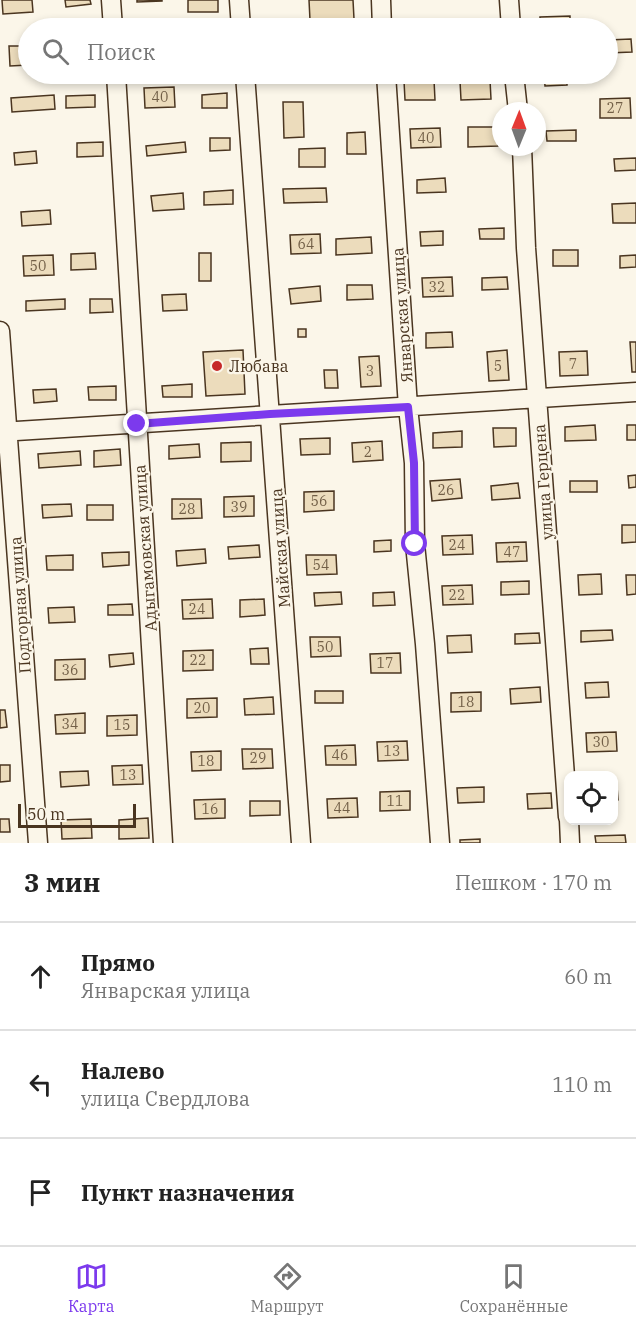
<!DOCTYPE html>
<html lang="ru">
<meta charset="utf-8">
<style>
body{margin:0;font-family:"IBM Plex Serif",serif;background:#f2f2f2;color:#222}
.controls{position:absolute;right:18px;bottom:18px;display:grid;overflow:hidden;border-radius:12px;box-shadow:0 3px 9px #0003}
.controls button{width:54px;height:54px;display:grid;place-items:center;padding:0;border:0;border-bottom:2px solid #e0e0e0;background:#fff;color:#222;font:30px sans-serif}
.compass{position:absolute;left:492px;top:102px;width:54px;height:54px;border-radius:50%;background:#fff;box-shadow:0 3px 9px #0003;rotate:1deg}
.scale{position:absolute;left:18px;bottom:15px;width:118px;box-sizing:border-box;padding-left:6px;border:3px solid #4a3520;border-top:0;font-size:16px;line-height:21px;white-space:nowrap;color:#4a3520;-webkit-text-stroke:4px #fbf6e9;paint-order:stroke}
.stop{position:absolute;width:18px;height:18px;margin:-14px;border:4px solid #7c3aed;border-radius:50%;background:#fff}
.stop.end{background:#7c3aed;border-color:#fff;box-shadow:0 2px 6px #0008}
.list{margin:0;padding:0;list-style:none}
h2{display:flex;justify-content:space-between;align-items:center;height:78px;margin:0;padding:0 24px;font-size:26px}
h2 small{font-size:20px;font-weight:400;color:#767676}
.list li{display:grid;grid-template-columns:39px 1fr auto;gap:18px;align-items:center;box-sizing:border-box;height:108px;padding:0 24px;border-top:2px solid #e0e0e0}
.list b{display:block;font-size:22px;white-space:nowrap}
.list p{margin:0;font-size:20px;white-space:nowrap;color:#767676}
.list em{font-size:20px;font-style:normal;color:#767676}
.icon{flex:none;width:33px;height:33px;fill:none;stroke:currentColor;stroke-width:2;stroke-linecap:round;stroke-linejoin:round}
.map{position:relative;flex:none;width:636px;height:843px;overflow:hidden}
.search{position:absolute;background:#fff;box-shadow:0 3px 9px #0003;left:18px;right:18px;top:18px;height:66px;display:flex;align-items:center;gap:15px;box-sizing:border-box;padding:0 21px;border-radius:33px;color:#767676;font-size:22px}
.sheet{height:402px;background:#fff}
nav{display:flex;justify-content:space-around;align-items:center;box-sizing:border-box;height:84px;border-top:2px solid #e0e0e0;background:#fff;font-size:16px;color:#767676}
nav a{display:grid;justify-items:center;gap:3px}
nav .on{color:#7c3aed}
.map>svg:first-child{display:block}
.building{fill:#ecdcbc;stroke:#4a3520;stroke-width:1.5}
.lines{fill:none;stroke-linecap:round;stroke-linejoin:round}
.minor-casing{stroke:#4a3520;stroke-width:21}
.minor{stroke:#fbf6e9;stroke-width:18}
.route{stroke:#7c3aed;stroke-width:8}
.poi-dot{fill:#c62828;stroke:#fbf6e9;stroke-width:2}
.labels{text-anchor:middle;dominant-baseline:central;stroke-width:4.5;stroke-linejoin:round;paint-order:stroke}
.number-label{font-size:14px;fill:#725f47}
.street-label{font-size:16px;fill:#4a3520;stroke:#fbf6e9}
.poi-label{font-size:16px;fill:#4a3520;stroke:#fbf6e9;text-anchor:start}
</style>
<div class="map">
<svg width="636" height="843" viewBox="0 0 636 843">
<rect width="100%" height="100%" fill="#fbf6e9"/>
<path class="building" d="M2 0H32L33 12 3 14Z
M65 0H90L91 4 66 7Z
M137 0H162V1L137 2Z
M188 0H218V12H188Z
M309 0H353L354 19 310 20Z
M570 16V28H540V17Z
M493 24V28H466V26Z
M407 26H431V28H407Z
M631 39 632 52 608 53V40Z
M9 46H28V65L10 66Z
M326 74H357V80L327 81Z
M544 74H567V85L545 86Z
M434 80 435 100H405L404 81Z
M490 80 491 99 461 100 460 81Z
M174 87 175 107 145 108 144 88Z
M227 93V108H202V95Z
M54 95 55 109 12 112 11 98Z
M95 95V107L66 108V96Z
M630 98 631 118H600V99Z
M283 102H303L304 137 284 138Z
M468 127H498V146L468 147Z
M440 128 441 147 411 148 410 129Z
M576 130V141H547L546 131Z
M365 132 366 154H347V133Z
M210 138H230V150L210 151Z
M103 142V156L77 157V143Z
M185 142 186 152 147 156 146 146Z
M325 148V167H299V149Z
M36 151 37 163 15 165 14 153Z
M636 158V170L615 171 614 159Z
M445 178 446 192 417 193V180Z
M326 188 327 202 284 203 283 189Z
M233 190V204L204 205V192Z
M183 193 184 209 153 211 151 196Z
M636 203V223H613L612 204Z
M50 210 51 224 22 226 21 212Z
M504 228V239H480L479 229Z
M443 231V245L421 246 420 232Z
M320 234 321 253 291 254 290 235Z
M371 237 372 253 336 255V239Z
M553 250H578V266H553Z
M95 253 96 269 71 270V254Z
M199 253H211V281H199Z
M53 255 54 275 24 276 23 256Z
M636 255V267L620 268V256Z
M452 277 453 296 423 297 422 278Z
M507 277 508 289 482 290V278Z
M347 285H372L373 299 347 300Z
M320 286 321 301 291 304 289 289Z
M186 294 187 310 163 311 162 295Z
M65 299V309L26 311V301Z
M90 299H112L113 312 90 313Z
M298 329H306V337H298Z
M452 332 453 347 426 348V333Z
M630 342H636V372H632Z
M243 350 245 394 206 396 203 352Z
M507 350 509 380 489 381 487 352Z
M587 351 588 375 560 376 559 352Z
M379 356 381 386 361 387 359 357Z
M324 370H337L338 388H325Z
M192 384V397H163L162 386Z
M116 386V400H89L88 387Z
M56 389 57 401 34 403 33 390Z
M595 425 596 440 565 441V427Z
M627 425H636V440H627Z
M493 428H516V446L494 447Z
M462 431V447L433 448V433Z
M330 438V454L301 455 300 439Z
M382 441 383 460 353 462 352 443Z
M251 442V461L221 462V443Z
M199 444 200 457 169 459V446Z
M120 449 121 465 94 467V451Z
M80 451 81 465 39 468 38 454Z
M636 475V487L629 488 628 476Z
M460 479 462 498 432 501 430 481Z
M570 481H597V492H570Z
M518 483 520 498 492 500 491 486Z
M334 491V510L304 512V492Z
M254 496V516L224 517V497Z
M172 499H201L202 518 172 519Z
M71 504 72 516 43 518 42 505Z
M87 505H113V520H87Z
M622 525H636V542L622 543Z
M472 535 473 554 443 555 442 536Z
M391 540V551L374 552V541Z
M526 542 527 561 497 562 496 543Z
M259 545 260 557 229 559 228 547Z
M205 549 206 563 177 566 176 551Z
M129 552V565L103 567 102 553Z
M73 555V570H47L46 556Z
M306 555H336L337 574 307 575Z
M601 574 602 594 579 595 578 575Z
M626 575H636V594L627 595Z
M529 581V594L501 595V582Z
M472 585 473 604 443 605 442 586Z
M341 592 342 604 315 606 314 593Z
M394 592 395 605 373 606V593Z
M212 599 213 618 183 619 182 600Z
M264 599 265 615 240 617V600Z
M132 604 133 615H108V605Z
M74 607 75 622 49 623 48 608Z
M612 630 613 640 581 642V631Z
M539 633 540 643 515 644V634Z
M471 635 472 652 448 653 447 636Z
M310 637H340L341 656 311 657Z
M268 648 269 664H251L250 649Z
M213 650V670L183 671V651Z
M133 653 134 664 110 667 109 655Z
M400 653 401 673H371L370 654Z
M85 659V679L55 680V660Z
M608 682 609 697 586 698 585 683Z
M540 687 541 702 511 704 510 689Z
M315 691H343V703H315Z
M481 692V711L451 712V693Z
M273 697 274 714 245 715 244 699Z
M217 698V717L187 718V699Z
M0 710H5L7 727 0 728Z
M85 713V733L56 734 55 715Z
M137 715V735L107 736V716Z
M616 732 617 751 587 752 586 733Z
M407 741 408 760 378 761 377 742Z
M355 745 356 765H326L325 746Z
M242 749H272L273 768 243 769Z
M221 751V770L192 771 191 752Z
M0 765H10V781L0 782Z
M142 765 143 784 113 785 112 766Z
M88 771 89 785 61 787 60 772Z
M614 786H617L618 800 614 801Z
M484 787V802L458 803 457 788Z
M410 791V810L380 811V792Z
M551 793 552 808 528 809 527 794Z
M357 798 358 817 328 818 327 799Z
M225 799V818L195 819 194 800Z
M250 801H280V815L250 816Z
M148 818 149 838 119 839V820Z
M0 819H9L10 832H0Z
M91 819 92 838 62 839 61 820Z
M625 835 626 843H596L595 836Z
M480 839V843H460V840Z"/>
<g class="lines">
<g class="minor-casing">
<path id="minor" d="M111 0 113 28
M239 0 241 28
M381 0 382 28
M509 0 511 28
M116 74 163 843
M245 74 301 843
M386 74 408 407 414 463 415 544 425 644 440 843
M514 74 518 111
M522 147 526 248 568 817
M0 331 38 843
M0 432 636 392
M569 820 570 843"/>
</g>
<use href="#minor" class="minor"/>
</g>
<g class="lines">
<path class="route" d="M137 424 270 414 408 407 414 463 415 544"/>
</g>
<circle class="poi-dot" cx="217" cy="366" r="6"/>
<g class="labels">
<g class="number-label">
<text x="160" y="97">40</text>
<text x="615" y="108">27</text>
<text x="426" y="138">40</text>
<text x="306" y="244">64</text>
<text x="38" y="266">50</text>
<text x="437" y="287">32</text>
<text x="573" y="364">7</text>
<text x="498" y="366">5</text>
<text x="370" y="371">3</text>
<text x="368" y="452">2</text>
<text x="446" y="490">26</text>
<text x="319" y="501">56</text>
<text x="239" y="507">39</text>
<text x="187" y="509">28</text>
<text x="457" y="545">24</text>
<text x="512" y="552">47</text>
<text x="321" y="565">54</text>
<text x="457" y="595">22</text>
<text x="197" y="609">24</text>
<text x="325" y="647">50</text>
<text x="198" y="660">22</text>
<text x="385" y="663">17</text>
<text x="70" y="670">36</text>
<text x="466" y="702">18</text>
<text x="202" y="708">20</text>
<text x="70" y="724">34</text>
<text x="122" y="725">15</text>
<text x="601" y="742">30</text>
<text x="392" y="751">13</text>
<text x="340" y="755">46</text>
<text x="258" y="758">29</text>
<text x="206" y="761">18</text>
<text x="128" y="775">13</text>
<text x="395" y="801">11</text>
<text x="342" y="808">44</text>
<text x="210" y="809">16</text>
</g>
<g class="street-label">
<text transform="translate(402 315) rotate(-94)">Январская улица</text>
<text transform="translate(543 482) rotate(-94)">улица Герцена</text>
<text transform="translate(145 548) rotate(-94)">Адыгамовская улица</text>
<text transform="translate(280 548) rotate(-94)">Майская улица</text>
<text transform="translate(20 605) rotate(-94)">Подгорная улица</text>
</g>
<g class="poi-label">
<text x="229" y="366">Любава</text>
</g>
</g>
</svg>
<div class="controls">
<button><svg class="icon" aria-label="locate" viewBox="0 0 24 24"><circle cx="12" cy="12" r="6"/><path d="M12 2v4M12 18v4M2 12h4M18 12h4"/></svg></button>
</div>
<svg class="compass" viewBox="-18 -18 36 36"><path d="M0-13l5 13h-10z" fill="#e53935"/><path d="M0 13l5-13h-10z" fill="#767676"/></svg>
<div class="scale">50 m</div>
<div class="stop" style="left:415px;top:544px"></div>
<div class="stop end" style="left:137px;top:424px"></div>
<div class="search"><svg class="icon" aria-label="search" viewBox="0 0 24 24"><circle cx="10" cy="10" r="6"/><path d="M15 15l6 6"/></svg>Поиск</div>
</div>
<section class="sheet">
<h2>3 мин<small>Пешком · 170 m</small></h2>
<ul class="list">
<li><svg class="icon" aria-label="ahead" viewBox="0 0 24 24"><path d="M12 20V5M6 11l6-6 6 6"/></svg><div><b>Прямо</b><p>Январская улица</p></div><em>60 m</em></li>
<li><svg class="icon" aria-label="left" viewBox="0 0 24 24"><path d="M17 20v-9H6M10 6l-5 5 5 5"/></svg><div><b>Налево</b><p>улица Свердлова</p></div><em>110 m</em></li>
<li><svg class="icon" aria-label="arrive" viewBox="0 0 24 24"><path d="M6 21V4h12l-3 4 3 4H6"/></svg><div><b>Пункт назначения</b></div></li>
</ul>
</section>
<nav>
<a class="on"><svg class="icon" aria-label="map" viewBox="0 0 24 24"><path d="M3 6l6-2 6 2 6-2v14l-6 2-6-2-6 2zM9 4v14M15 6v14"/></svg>Карта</a>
<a><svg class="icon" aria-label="directions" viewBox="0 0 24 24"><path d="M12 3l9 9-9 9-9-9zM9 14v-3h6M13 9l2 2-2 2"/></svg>Маршрут</a>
<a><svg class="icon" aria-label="saved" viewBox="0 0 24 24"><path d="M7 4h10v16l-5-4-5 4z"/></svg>Сохранённые</a>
</nav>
